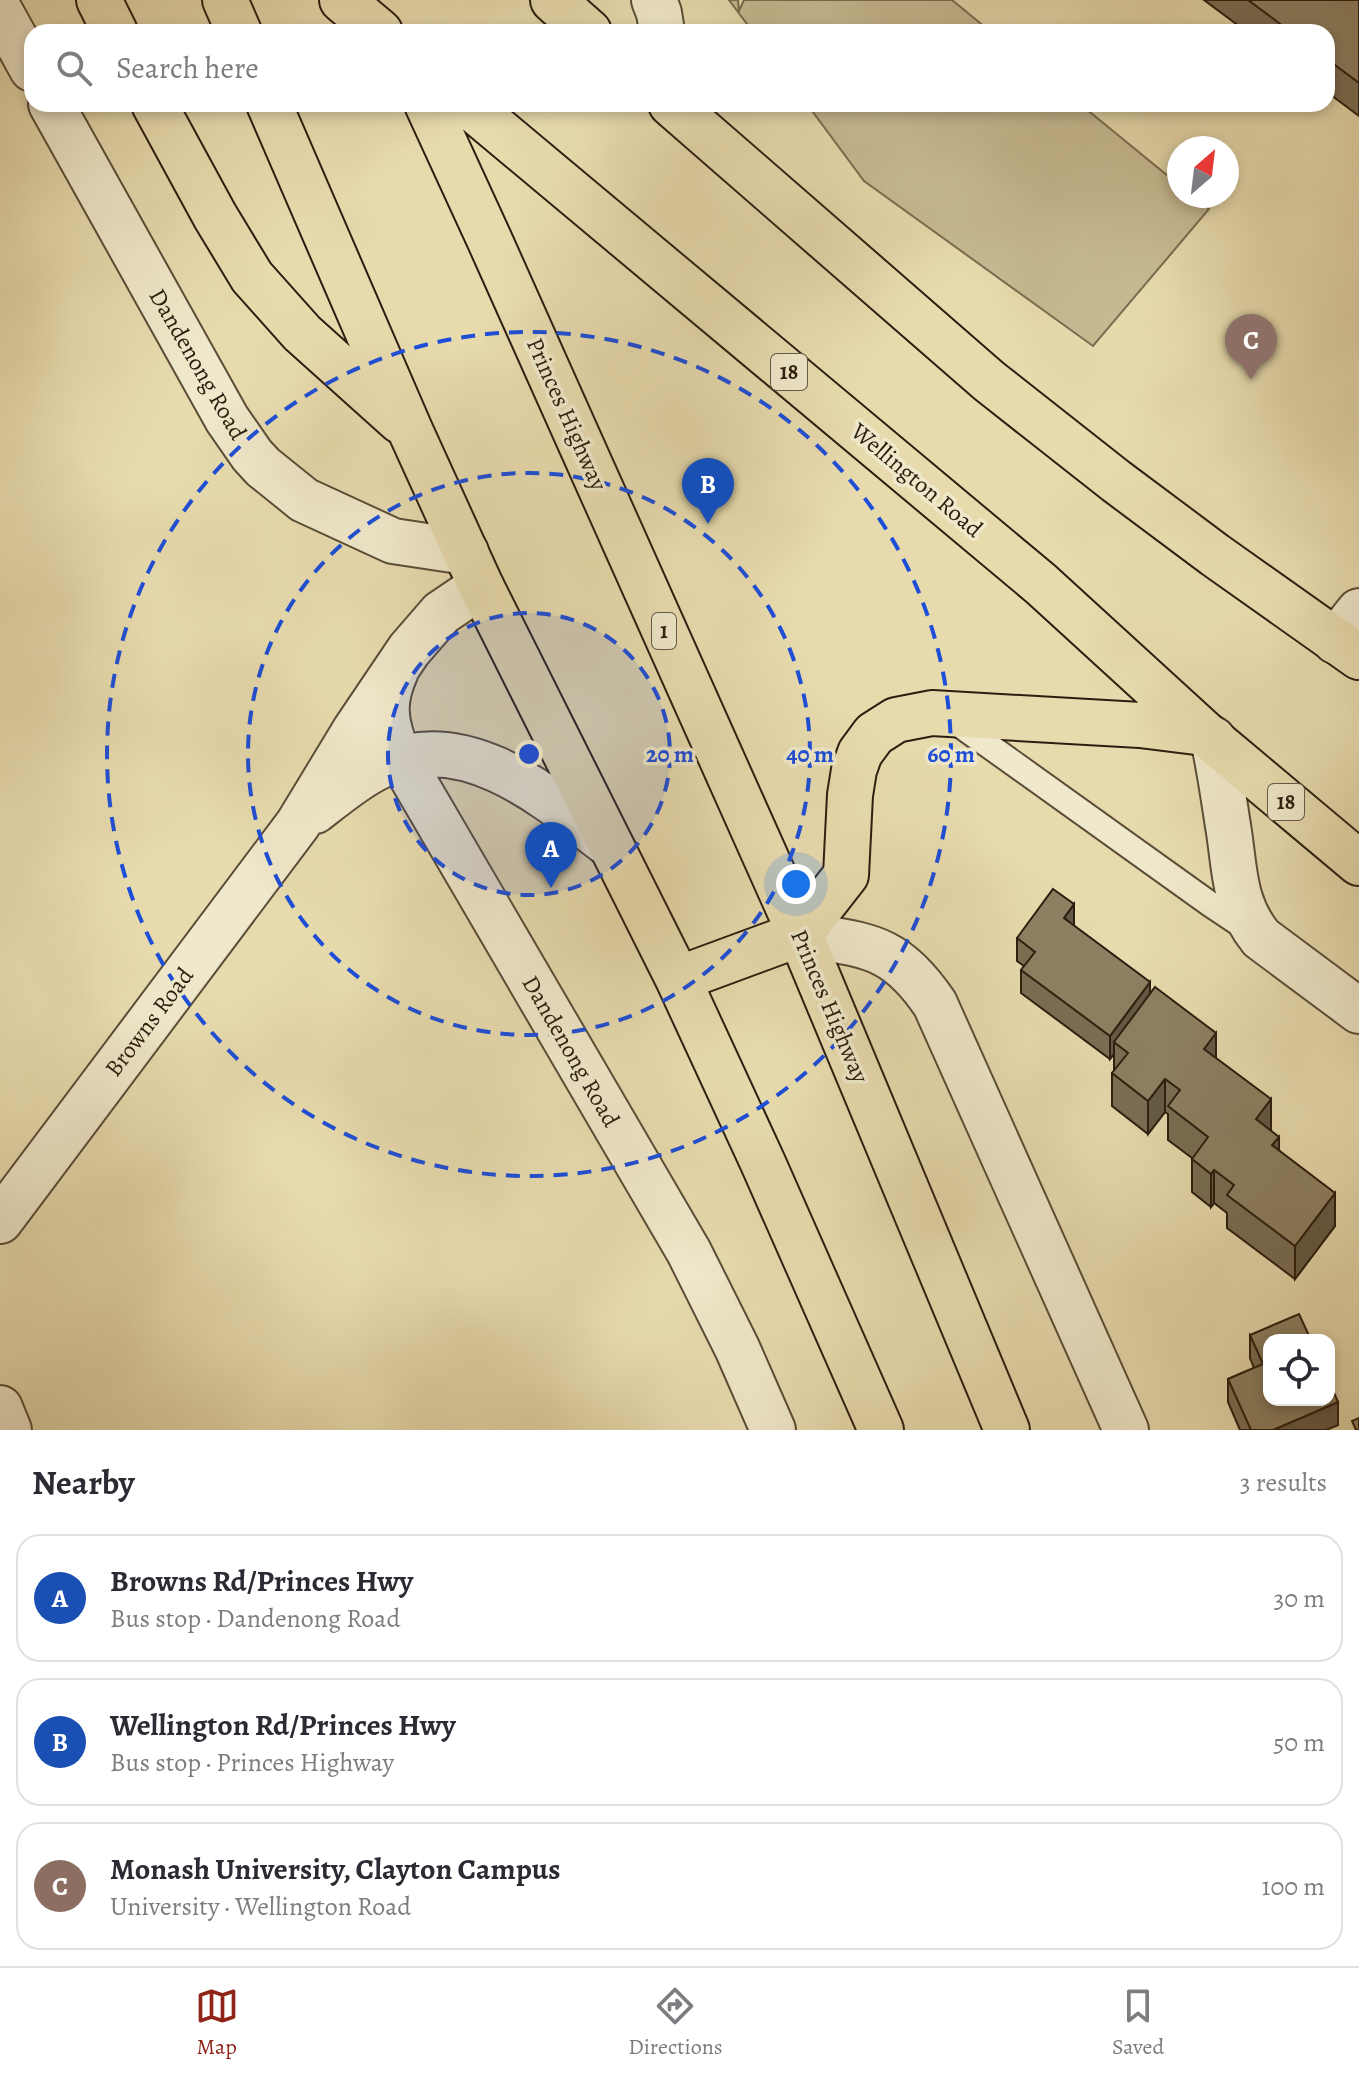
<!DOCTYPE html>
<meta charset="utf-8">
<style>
body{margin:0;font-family:Alegreya,serif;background:#f2f2f3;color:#2b2b33}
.controls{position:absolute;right:24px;bottom:24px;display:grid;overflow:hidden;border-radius:16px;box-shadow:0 4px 12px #0003}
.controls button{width:72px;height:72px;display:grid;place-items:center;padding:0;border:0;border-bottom:2px solid #e1e1e2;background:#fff;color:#2b2b33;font:40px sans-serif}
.compass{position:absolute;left:1167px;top:136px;width:72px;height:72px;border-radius:50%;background:#fff;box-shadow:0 4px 12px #0003;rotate:28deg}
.you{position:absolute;left:796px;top:884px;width:28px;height:28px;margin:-20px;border:6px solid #fff;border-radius:50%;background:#1a73e8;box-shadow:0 0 0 12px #1a73e833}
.badge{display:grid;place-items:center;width:52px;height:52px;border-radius:50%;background:#8f2418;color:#fff;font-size:26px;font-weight:700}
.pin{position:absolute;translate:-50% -66px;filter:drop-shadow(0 2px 4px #0008)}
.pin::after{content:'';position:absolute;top:42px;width:28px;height:24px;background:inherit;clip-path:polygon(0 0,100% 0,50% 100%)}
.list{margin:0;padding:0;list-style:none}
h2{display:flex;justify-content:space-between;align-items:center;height:104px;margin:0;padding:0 32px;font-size:34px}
h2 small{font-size:26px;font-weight:400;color:#7c7c81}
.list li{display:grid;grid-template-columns:52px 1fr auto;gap:24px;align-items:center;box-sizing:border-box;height:128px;margin:0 16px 16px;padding:0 16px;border:2px solid #e1e1e2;border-radius:24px}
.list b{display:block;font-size:30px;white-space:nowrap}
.list p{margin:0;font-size:26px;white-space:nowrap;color:#7c7c81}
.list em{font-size:26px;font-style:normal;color:#7c7c81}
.icon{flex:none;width:44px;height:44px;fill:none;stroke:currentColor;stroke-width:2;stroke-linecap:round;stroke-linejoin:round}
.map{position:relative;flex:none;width:1359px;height:1430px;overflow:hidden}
.search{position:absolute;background:#fff;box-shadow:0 4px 12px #0003;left:24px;right:24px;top:24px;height:88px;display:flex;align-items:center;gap:20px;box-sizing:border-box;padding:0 28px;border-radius:24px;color:#7c7c81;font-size:30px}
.sheet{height:536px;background:#fff}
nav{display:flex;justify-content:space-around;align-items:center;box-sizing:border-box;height:112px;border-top:2px solid #e1e1e2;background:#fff;font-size:22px;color:#7c7c81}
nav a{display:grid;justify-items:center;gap:4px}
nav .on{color:#8f2418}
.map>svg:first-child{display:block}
.green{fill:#c7bb93;stroke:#7a6c51;stroke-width:2}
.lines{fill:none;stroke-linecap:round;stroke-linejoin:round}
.lane-casing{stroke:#5b4d37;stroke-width:28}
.street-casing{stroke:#5b4d37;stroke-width:48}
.highway-casing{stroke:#2c1e0f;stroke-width:48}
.lane{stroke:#efe8ca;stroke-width:24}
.street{stroke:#efe8ca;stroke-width:44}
.highway{stroke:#e7dbae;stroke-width:44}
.wall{fill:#796e54;stroke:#2c1e0f;stroke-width:2}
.shaded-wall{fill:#635a45;stroke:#2c1e0f;stroke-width:2}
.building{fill:#8d8062;stroke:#2c1e0f;stroke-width:2}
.ring{fill:none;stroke:#1d4ed8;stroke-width:4;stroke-dasharray:14 10}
.labels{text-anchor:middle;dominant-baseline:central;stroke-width:7;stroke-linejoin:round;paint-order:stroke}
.shield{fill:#efe8ca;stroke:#665b47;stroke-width:2}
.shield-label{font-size:22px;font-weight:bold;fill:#2c1e0f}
.street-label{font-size:24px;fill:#2c1e0f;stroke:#efe8ca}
.centre{fill:#1d4ed8;stroke:#efe8ca;stroke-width:4}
.ring-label{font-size:24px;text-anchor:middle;font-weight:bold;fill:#1d4ed8;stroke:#efe8ca;stroke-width:7;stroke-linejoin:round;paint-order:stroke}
</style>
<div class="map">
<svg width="1359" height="1430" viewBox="0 0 1359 1430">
<rect width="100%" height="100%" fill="#e7dbae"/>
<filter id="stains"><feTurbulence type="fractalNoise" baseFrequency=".0025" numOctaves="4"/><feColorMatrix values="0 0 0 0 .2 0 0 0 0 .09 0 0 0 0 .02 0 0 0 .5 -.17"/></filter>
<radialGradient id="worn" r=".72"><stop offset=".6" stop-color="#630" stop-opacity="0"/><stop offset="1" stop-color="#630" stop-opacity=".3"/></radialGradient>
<path class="green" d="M729 0H738L739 11 744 0H952L991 32H753Z
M807 104H1080L1179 185V196H1193L1209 209 1093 346 864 181Z"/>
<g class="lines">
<g class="lane-casing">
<path id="lane" d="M953 720 1210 904 1249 930"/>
</g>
<g class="street-casing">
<path id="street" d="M654 0 659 13 662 32
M0 11 32 69
M51 104 227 419 252 455 263 467 304 500 393 541 466 552
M1335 641 1359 611
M396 671C382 702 385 722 397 752L689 1252 737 1348 773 1430
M1213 739C1220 770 1224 801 1229 832 1235 872 1234 905 1261 938L1359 1011
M315 811C337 794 361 774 387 763 470 729 550 800 611 846
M800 934C866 946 894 943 935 1004L1126 1430
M0 1221 298 824 355 730 409 650 441 613 481 586
M0 1408 9 1430"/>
</g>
<g class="highway-casing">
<path id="highway" d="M99 0 115 32
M225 0 239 32
M342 0 380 32
M553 0 589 32
M154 104 215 216 252 277 302 333 400 421
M269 104 410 430 481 586 678 979 763 1163 881 1430
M427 104 490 241 800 934 1007 1430
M467 104 1041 584 1204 733 1359 863
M671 104 989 381 1116 481 1215 555 1359 657
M678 979 800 934 846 875 850 795 854 770 860 753 874 734 896 720 932 713 1140 725 1204 733"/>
</g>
<use href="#lane" class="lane"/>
<use href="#street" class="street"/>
<use href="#highway" class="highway"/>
</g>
<path class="wall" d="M1204 0H1359V116L1327 92V32H1247Z
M1074 926 1150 994 1216 1058 1271 1130 1279 1150 1335 1226 1295 1279 1227 1228V1213L1214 1203 1211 1207 1192 1192V1158L1168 1140V1114L1165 1112 1148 1134 1112 1106V1073L1114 1071V1054L1110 1059 1021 993V970L1024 966 1017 961V938Z
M1250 1335 1338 1425 1326 1430H1240L1228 1402V1379L1254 1368 1250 1358Z"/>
<path class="shaded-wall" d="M1074 904V927L1064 918Z
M1150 982V1005L1114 1042V1054L1110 1059V1036Z
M1216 1033V1066L1204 1049Z
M1165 1079V1112L1148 1134V1101Z
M1271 1099V1133L1256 1119Z
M1279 1137V1170L1272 1145Z
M1214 1170V1203L1211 1207V1174Z
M1335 1193V1226L1295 1279V1246Z
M1338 1402V1425L1326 1430H1273Z"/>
<path class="building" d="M1248 0H1359V83L1327 59V32H1291Z
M1053 889 1074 904 1064 918 1150 982 1110 1036 1021 970 1035 952 1017 938Z
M1155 987 1216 1033 1204 1049 1271 1099 1256 1119 1279 1137 1272 1145 1335 1193 1295 1246 1227 1195 1234 1185 1214 1170 1211 1174 1192 1159 1208 1137 1168 1106 1180 1090 1165 1079 1148 1101 1112 1073 1128 1053 1114 1042Z
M1299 1314 1311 1340H1269V1400H1329V1381L1338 1402 1273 1430H1251L1228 1379 1263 1364 1250 1335Z
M1359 1418V1430H1356L1352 1421Z"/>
<circle cx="529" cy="754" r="141" fill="#1d4ed8" fill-opacity=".12"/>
<g class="ring">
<circle cx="529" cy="754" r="141"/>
<circle cx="529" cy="754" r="281"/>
<circle cx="529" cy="754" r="422"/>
</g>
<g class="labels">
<g class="shield">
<rect x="771" y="354" width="36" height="36" rx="6"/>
<rect x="652" y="613" width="24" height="36" rx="6"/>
<rect x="1268" y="784" width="36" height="36" rx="6"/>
</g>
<g class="shield-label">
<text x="789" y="372">18</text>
<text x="664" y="631">1</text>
<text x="1286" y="802">18</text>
</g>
<g class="street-label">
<text transform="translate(198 364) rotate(60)">Dandenong Road</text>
<text transform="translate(567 414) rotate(66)">Princes Highway</text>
<text transform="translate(917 480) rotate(40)">Wellington Road</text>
<text transform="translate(830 1006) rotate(67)">Princes Highway</text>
<text transform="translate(149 1022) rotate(-53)">Browns Road</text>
<text transform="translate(571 1051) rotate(60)">Dandenong Road</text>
</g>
</g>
<circle cx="529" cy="754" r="12" class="centre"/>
<g class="ring-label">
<text x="670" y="762">20 m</text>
<text x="810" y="762">40 m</text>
<text x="951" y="762">60 m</text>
</g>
<rect width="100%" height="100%" filter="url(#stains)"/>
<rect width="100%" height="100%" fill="url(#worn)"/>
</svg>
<div class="controls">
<button><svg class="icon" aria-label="locate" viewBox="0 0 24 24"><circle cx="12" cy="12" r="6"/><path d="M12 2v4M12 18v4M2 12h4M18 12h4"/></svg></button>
</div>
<svg class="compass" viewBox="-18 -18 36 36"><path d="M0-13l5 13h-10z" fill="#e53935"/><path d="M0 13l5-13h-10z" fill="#7c7c81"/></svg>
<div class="you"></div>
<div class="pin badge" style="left:551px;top:888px;background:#1a4fb4">A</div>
<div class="pin badge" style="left:708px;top:524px;background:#1a4fb4">B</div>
<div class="pin badge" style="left:1251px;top:380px;background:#8d6e63">C</div>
<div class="search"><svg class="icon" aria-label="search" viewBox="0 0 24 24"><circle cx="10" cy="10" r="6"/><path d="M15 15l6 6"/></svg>Search here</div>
</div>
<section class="sheet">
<h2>Nearby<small>3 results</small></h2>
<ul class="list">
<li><span class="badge" style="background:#1a4fb4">A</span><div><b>Browns Rd/Princes Hwy</b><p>Bus stop · Dandenong Road</p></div><em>30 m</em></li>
<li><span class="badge" style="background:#1a4fb4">B</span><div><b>Wellington Rd/Princes Hwy</b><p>Bus stop · Princes Highway</p></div><em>50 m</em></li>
<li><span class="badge" style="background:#8d6e63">C</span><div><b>Monash University, Clayton Campus</b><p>University · Wellington Road</p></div><em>100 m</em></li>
</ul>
</section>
<nav>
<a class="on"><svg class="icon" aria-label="map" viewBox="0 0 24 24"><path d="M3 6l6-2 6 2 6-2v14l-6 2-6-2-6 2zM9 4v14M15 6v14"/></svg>Map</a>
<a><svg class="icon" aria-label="directions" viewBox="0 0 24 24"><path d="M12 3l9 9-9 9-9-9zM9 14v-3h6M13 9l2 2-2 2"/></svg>Directions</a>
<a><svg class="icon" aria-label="saved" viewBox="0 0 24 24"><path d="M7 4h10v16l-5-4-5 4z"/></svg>Saved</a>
</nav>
